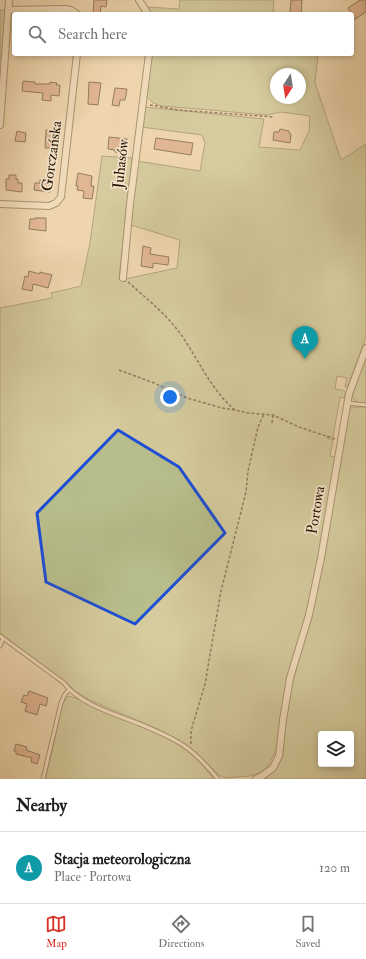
<!DOCTYPE html>
<meta charset="utf-8">
<style>
body{margin:0;font-family:"IM FELL Double Pica",serif;background:#f2f2f2;color:#202124}
.controls{position:absolute;right:12px;bottom:12px;display:grid;overflow:hidden;border-radius:4px;box-shadow:0 2px 6px #0003}
.controls button{width:36px;height:36px;display:grid;place-items:center;padding:0;border:0;border-bottom:1px solid #e0e0e0;background:#fff;color:#202124;font:20px sans-serif}
.compass{position:absolute;left:270px;top:68px;width:36px;height:36px;border-radius:50%;background:#fff;box-shadow:0 2px 6px #0003;rotate:192deg}
.you{position:absolute;left:170px;top:397px;width:14px;height:14px;margin:-10px;border:3px solid #fff;border-radius:50%;background:#1a73e8;box-shadow:0 0 0 6px #1a73e833}
.badge{display:grid;place-items:center;width:26px;height:26px;border-radius:50%;background:#d93025;color:#fff;font-size:13px;font-weight:700}
.pin{position:absolute;translate:-50% -33px;filter:drop-shadow(0 1px 2px #0008)}
.pin::after{content:'';position:absolute;top:21px;width:14px;height:12px;background:inherit;clip-path:polygon(0 0,100% 0,50% 100%)}
.list{margin:0;padding:0;list-style:none}
h2{display:flex;justify-content:space-between;align-items:center;height:52px;margin:0;padding:0 16px;font-size:17px}
h2 small{font-size:13px;font-weight:400;color:#757577}
.list li{display:grid;grid-template-columns:26px 1fr auto;gap:12px;align-items:center;box-sizing:border-box;height:72px;padding:0 16px;border-top:1px solid #e0e0e0}
.list b{display:block;font-size:15px;white-space:nowrap}
.list p{margin:0;font-size:13px;white-space:nowrap;color:#757577}
.list em{font-size:13px;font-style:normal;color:#757577}
.icon{flex:none;width:22px;height:22px;fill:none;stroke:currentColor;stroke-width:2;stroke-linecap:round;stroke-linejoin:round}
.map{position:relative;flex:none;width:366px;height:779px;overflow:hidden}
.search{position:absolute;background:#fff;box-shadow:0 2px 6px #0003;left:12px;right:12px;top:12px;height:44px;display:flex;align-items:center;gap:10px;box-sizing:border-box;padding:0 14px;border-radius:4px;color:#757577;font-size:15px}
.sheet{height:124px;background:#fff}
nav{display:flex;justify-content:space-around;align-items:center;box-sizing:border-box;height:56px;border-top:1px solid #e0e0e0;background:#fff;font-size:11px;color:#757577}
nav a{display:grid;justify-items:center;gap:2px}
nav .on{color:#d93025}
.map>svg:first-child{display:block}
.green{fill:#b7be8b;stroke:#6e6846;fill-rule:evenodd}
.building{fill:#d19172;stroke:#261301}
.lines{fill:none;stroke-linecap:round;stroke-linejoin:round}
.lane-casing{stroke:#58442c;stroke-width:5}
.street-casing{stroke:#58442c;stroke-width:8}
.path{stroke:#261301;stroke-width:1.5;stroke-dasharray:3 2;stroke-linecap:butt}
.lane{stroke:#f4e4ca;stroke-width:3}
.street{stroke:#f4e4ca;stroke-width:6}
.marked{fill:none;stroke:#1d4ed8;stroke-width:3;stroke-linejoin:round}
.labels{text-anchor:middle;dominant-baseline:central;stroke-width:3.5;stroke-linejoin:round;paint-order:stroke}
.street-label{font-size:15px;fill:#261301;stroke:#f4e4ca}
</style>
<div class="map">
<svg width="366" height="779" viewBox="0 0 366 779">
<rect width="100%" height="100%" fill="#eed6ad"/>
<filter id="stains"><feTurbulence type="fractalNoise" baseFrequency=".005" numOctaves="4"/><feColorMatrix values="0 0 0 0 .2 0 0 0 0 .09 0 0 0 0 .02 0 0 0 .5 -.17"/></filter>
<radialGradient id="worn" r=".72"><stop offset=".6" stop-color="#630" stop-opacity="0"/><stop offset="1" stop-color="#630" stop-opacity=".3"/></radialGradient>
<path class="green" d="M180 0H274L273 14H150L147 7 179 9Z
M0 10H5L3 60H0Z
M151 54H318L315 83 341 160 366 144V337L348 386 345 387 347 378 337 376 335 389 343 390 346 393 344 398 340 397 333 437 327 436V438L333 440 330 456 336 457 330 495 307 615 298 643 279 744 268 766 259 773 250 776 225 778 219 775 194 751 179 740 160 730 90 700 75 691 68 684 0 633V308L52 298 51 293 81 286 90 243 102 156 132 158 119 279 125 280V279L177 268 180 240 131 225 137 161 200 171 205 143 202 135 141 127 144 109 145 107 264 119 259 147 300 150 309 131 310 116 281 112 267 115 162 106 153 103 146 96ZM276 74H300V98H276Z
M366 358V403C362 403 356 403 354 400 349 394 362 364 366 358Z
M352 407H366V779H260L274 769 349 410ZM321 734H351V764H321Z
M68 696C79 698 89 705 99 710 127 722 158 731 184 748 196 756 205 768 214 779H45L52 752 62 704Z"/>
<path class="building" d="M94 0H107L106 7 101 6 100 14H93Z
M291 0H302L301 14H290Z
M360 0H366V12L352 21V14L348 8Z
M23 81 35 82V84H50V82L57 83 56 85H60L59 96 51 95V101L42 100 43 93 22 91Z
M89 82 101 83 98 105 88 104Z
M115 88 127 89 125 100H120L119 106 112 105Z
M280 129 289 131V133L291 134 290 143 273 140 274 132H279Z
M46 130H55L54 148H45Z
M17 131 26 133 25 142 15 141Z
M109 137 127 139 124 153 115 152V150L108 149Z
M156 138 193 143 191 155 154 149Z
M78 173 92 176 91 186H94L92 199 83 198 84 191 77 190 78 186H76Z
M9 175H16V179H18V183H22V192L6 190V179H9Z
M40 180 51 181V186L53 188 50 190V192L34 190 35 183H40Z
M35 218H46V231L29 229 30 219H35Z
M143 246 151 248 150 254 169 257 168 265 153 263V268L141 266Z
M29 271 40 274V272L52 275 48 288 33 284 32 291 22 289 25 276 28 277Z
M29 691 48 698 46 706 40 704 37 715 25 711 27 704 21 702 24 695 27 696Z
M16 744 27 747 26 750 40 755 37 764 31 762 32 758 16 754V751H14Z"/>
<g class="lines">
<g class="lane-casing">
<path id="lane" d="M347 403 366 405
M0 636 64 683C80 705 118 715 142 725 154 730 166 735 178 742 194 751 206 765 218 779
M0 646 3 638
M43 779 61 703 65 694 69 690"/>
</g>
<g class="street-casing">
<path id="street" d="M139 0 148 14
M8 10 65 9 71 10 77 14
M0 125 9 0
M0 204 49 206 56 203 61 197 77 54
M123 278 130 204 149 54
M256 779 262 776 273 768 279 756 283 720 290 678 309 615 321 558 349 394 366 348"/>
</g>
<path class="path" d="M150 105 179 110 273 117
M128 282C148 300 169 316 184 339 200 363 213 392 235 410
M119 370 154 383 187 398 222 408 235 410 248 413 273 415 299 427 335 439
M272 423 273 415
M191 744V731L205 684 221 591 246 492 248 471 258 427 264 414"/>
<use href="#lane" class="lane"/>
<use href="#street" class="street"/>
</g>
<path d="M0 0H366V779H0ZM118 430 179 467 225 533 135 624 46 582 37 513Z" fill="#eed6ad" fill-opacity=".55" fill-rule="evenodd"/>
<path class="marked" d="M118 430 179 467 225 533 135 624 46 582 37 513Z"/>
<g class="labels">
<g class="street-label">
<text transform="translate(52 156) rotate(-82)">Gorczańska</text>
<text transform="translate(121 164) rotate(-83)">Juhasów</text>
<text transform="translate(316 510) rotate(-80)">Portowa</text>
</g>
</g>
<rect width="100%" height="100%" filter="url(#stains)"/>
<rect width="100%" height="100%" fill="url(#worn)"/>
</svg>
<div class="controls">
<button><svg class="icon" aria-label="layers" viewBox="0 0 24 24"><path d="M12 4l9 5-9 5-9-5zM3 14l9 5 9-5"/></svg></button>
</div>
<svg class="compass" viewBox="-18 -18 36 36"><path d="M0-13l5 13h-10z" fill="#e53935"/><path d="M0 13l5-13h-10z" fill="#757577"/></svg>
<div class="you"></div>
<div class="pin badge" style="left:305px;top:359px;background:#0f9aa8">A</div>
<div class="search"><svg class="icon" aria-label="search" viewBox="0 0 24 24"><circle cx="10" cy="10" r="6"/><path d="M15 15l6 6"/></svg>Search here</div>
</div>
<section class="sheet">
<h2>Nearby<small></small></h2>
<ul class="list">
<li><span class="badge" style="background:#0f9aa8">A</span><div><b>Stacja meteorologiczna</b><p>Place · Portowa</p></div><em>120 m</em></li>
</ul>
</section>
<nav>
<a class="on"><svg class="icon" aria-label="map" viewBox="0 0 24 24"><path d="M3 6l6-2 6 2 6-2v14l-6 2-6-2-6 2zM9 4v14M15 6v14"/></svg>Map</a>
<a><svg class="icon" aria-label="directions" viewBox="0 0 24 24"><path d="M12 3l9 9-9 9-9-9zM9 14v-3h6M13 9l2 2-2 2"/></svg>Directions</a>
<a><svg class="icon" aria-label="saved" viewBox="0 0 24 24"><path d="M7 4h10v16l-5-4-5 4z"/></svg>Saved</a>
</nav>
